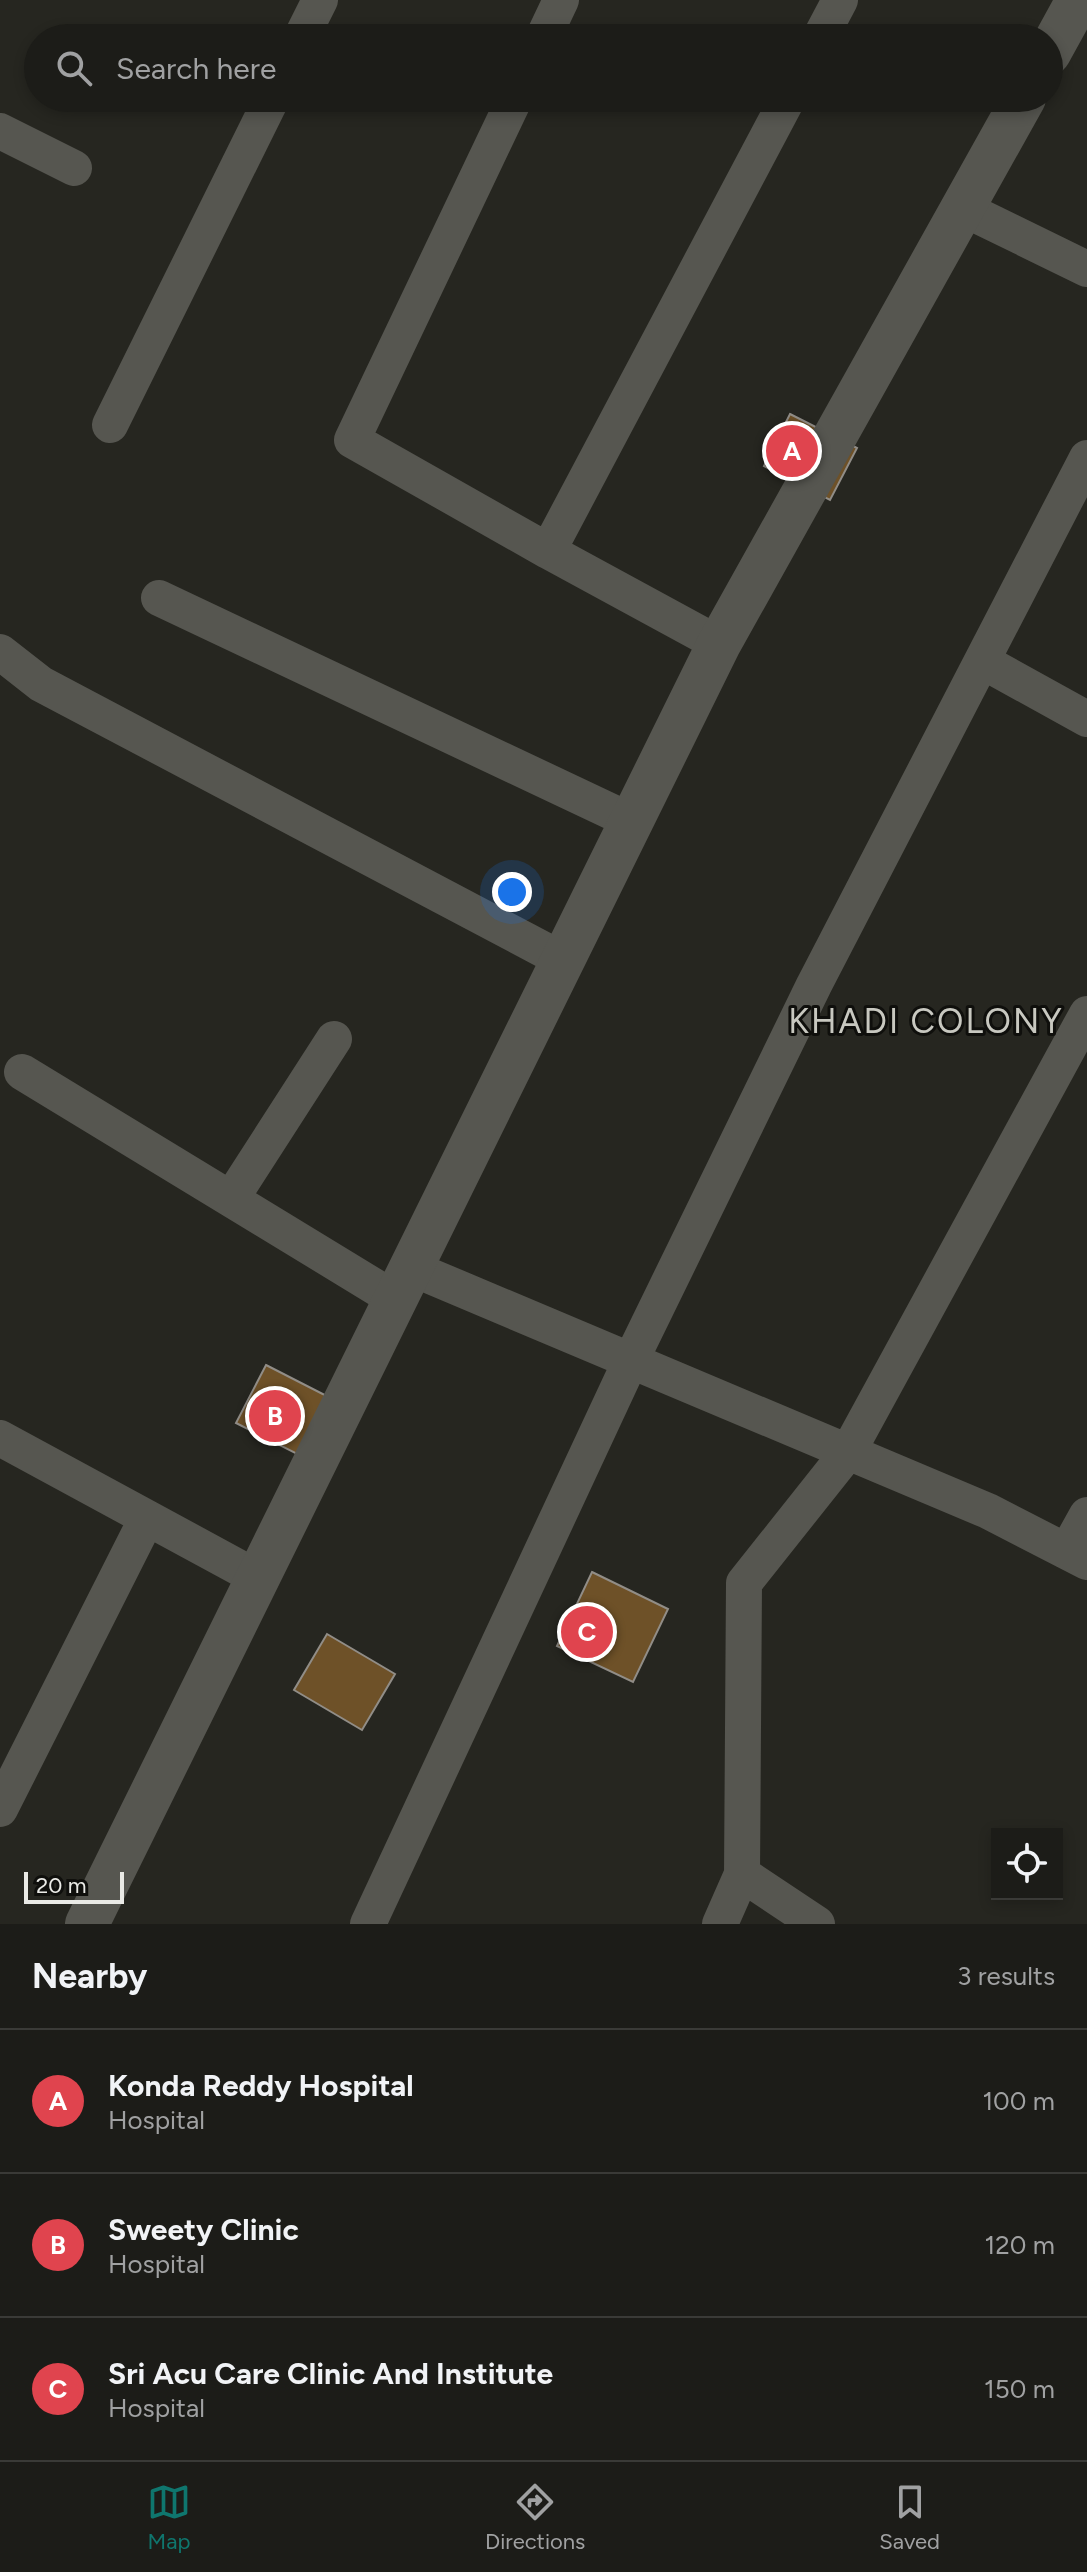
<!DOCTYPE html>
<style>
body{margin:0;font-family:Figtree,sans-serif;background:#292925;color:#f1f3f6}
.controls{position:absolute;right:24px;bottom:24px;display:grid;overflow:hidden;border-radius:0px;box-shadow:0 4px 12px #0003}
.controls button{width:72px;height:72px;display:grid;place-items:center;padding:0;border:0;border-bottom:2px solid #3a3a37;background:#1c1c18;color:#f1f3f6;font:40px sans-serif}
.scale{position:absolute;left:24px;bottom:20px;width:100px;box-sizing:border-box;padding-left:8px;border:4px solid #eaeae6;border-top:0;font-size:22px;line-height:28px;white-space:nowrap;color:#eaeae6;-webkit-text-stroke:6px #0f0f0c;paint-order:stroke}
.you{position:absolute;left:512px;top:892px;width:28px;height:28px;margin:-20px;border:6px solid #fff;border-radius:50%;background:#1a73e8;box-shadow:0 0 0 12px #1a73e833}
.badge{display:grid;place-items:center;width:52px;height:52px;border-radius:50%;background:#0f766e;color:#fff;font-size:26px;font-weight:700}
.pin{position:absolute;translate:-50% -50%;border:4px solid #fff;box-shadow:0 2px 8px #0006}
.list{margin:0;padding:0;list-style:none}
h2{display:flex;justify-content:space-between;align-items:center;height:104px;margin:0;padding:0 32px;font-size:34px}
h2 small{font-size:26px;font-weight:400;color:#a0a1a2}
.list li{display:grid;grid-template-columns:52px 1fr auto;gap:24px;align-items:center;box-sizing:border-box;height:144px;padding:0 32px;border-top:2px solid #3a3a37}
.list b{display:block;font-size:30px;white-space:nowrap}
.list p{margin:0;font-size:26px;white-space:nowrap;color:#a0a1a2}
.list em{font-size:26px;font-style:normal;color:#a0a1a2}
.icon{flex:none;width:44px;height:44px;fill:none;stroke:currentColor;stroke-width:2;stroke-linecap:round;stroke-linejoin:round}
.map{position:relative;flex:none;width:1087px;height:1924px;overflow:hidden}
.search{position:absolute;background:#1c1c18;box-shadow:0 4px 12px #0003;left:24px;right:24px;top:24px;height:88px;display:flex;align-items:center;gap:20px;box-sizing:border-box;padding:0 28px;border-radius:44px;color:#a0a1a2;font-size:30px}
.sheet{height:536px;background:#1c1c18}
nav{display:flex;justify-content:space-around;align-items:center;box-sizing:border-box;height:112px;border-top:2px solid #3a3a37;background:#1c1c18;font-size:22px;color:#a0a1a2}
nav a{display:grid;justify-items:center;gap:4px}
nav .on{color:#0f766e}
.map>svg:first-child{display:block}
.building{fill:#6e5128;stroke:#918d87;stroke-width:2}
.lines{fill:none;stroke-linecap:round;stroke-linejoin:round}
.street{stroke:#565650;stroke-width:36}
.secondary{stroke:#565650;stroke-width:44}
.labels{text-anchor:middle;dominant-baseline:central;stroke-width:6;stroke-linejoin:round;paint-order:stroke}
.quarter-label{font-size:34px;letter-spacing:2px;fill:#c8c8c0;stroke:#0f0f0c}
</style>
<div class="map">
<svg width="1087" height="1924" viewBox="0 0 1087 1924">
<rect width="100%" height="100%" fill="#262620"/>
<path class="building" d="M790 414 857 448 830 500 764 466Z
M266 1365 354 1410 325 1468 236 1423Z
M592 1572 668 1609 633 1682 557 1646Z
M327 1634 395 1674 362 1730 294 1690Z"/>
<g class="lines">
<path class="street" d="M301 38 320 0
M543 38 561 0
M820 38 840 0
M515 98 352 440 548 551
M0 131 74 168
M962 208 1087 269
M110 425 272 98
M159 598 631 821
M719 644 548 551 788 98
M0 652 41 684 563 960
M982 661 1087 719
M22 1072 395 1299
M231 1199 334 1039
M411 1268 988 1511 1087 1562
M0 1438 258 1578
M1067 1551 1087 1515
M0 1809 147 1518
M742 1874 817 1924
M368 1924 631 1360 814 985 1087 458
M720 1924 742 1874 744 1583 848 1452 1087 1014"/>
<path class="secondary" d="M1049 53 1078 0
M87 1924 719 644 1024 98"/>
</g>
<g class="labels">
<g class="quarter-label">
<text x="926" y="1021">KHADI COLONY</text>
</g>
</g>
</svg>
<div class="controls">
<button><svg class="icon" aria-label="locate" viewBox="0 0 24 24"><circle cx="12" cy="12" r="6"/><path d="M12 2v4M12 18v4M2 12h4M18 12h4"/></svg></button>
</div>
<div class="scale">20 m</div>
<div class="you"></div>
<div class="pin badge" style="left:792px;top:451px;background:#e0444e">A</div>
<div class="pin badge" style="left:275px;top:1416px;background:#e0444e">B</div>
<div class="pin badge" style="left:587px;top:1632px;background:#e0444e">C</div>
<div class="search"><svg class="icon" aria-label="search" viewBox="0 0 24 24"><circle cx="10" cy="10" r="6"/><path d="M15 15l6 6"/></svg>Search here</div>
</div>
<section class="sheet">
<h2>Nearby<small>3 results</small></h2>
<ul class="list">
<li><span class="badge" style="background:#e0444e">A</span><div><b>Konda Reddy Hospital</b><p>Hospital</p></div><em>100 m</em></li>
<li><span class="badge" style="background:#e0444e">B</span><div><b>Sweety Clinic</b><p>Hospital</p></div><em>120 m</em></li>
<li><span class="badge" style="background:#e0444e">C</span><div><b>Sri Acu Care Clinic And Institute</b><p>Hospital</p></div><em>150 m</em></li>
</ul>
</section>
<nav>
<a class="on"><svg class="icon" aria-label="map" viewBox="0 0 24 24"><path d="M3 6l6-2 6 2 6-2v14l-6 2-6-2-6 2zM9 4v14M15 6v14"/></svg>Map</a>
<a><svg class="icon" aria-label="directions" viewBox="0 0 24 24"><path d="M12 3l9 9-9 9-9-9zM9 14v-3h6M13 9l2 2-2 2"/></svg>Directions</a>
<a><svg class="icon" aria-label="saved" viewBox="0 0 24 24"><path d="M7 4h10v16l-5-4-5 4z"/></svg>Saved</a>
</nav>
